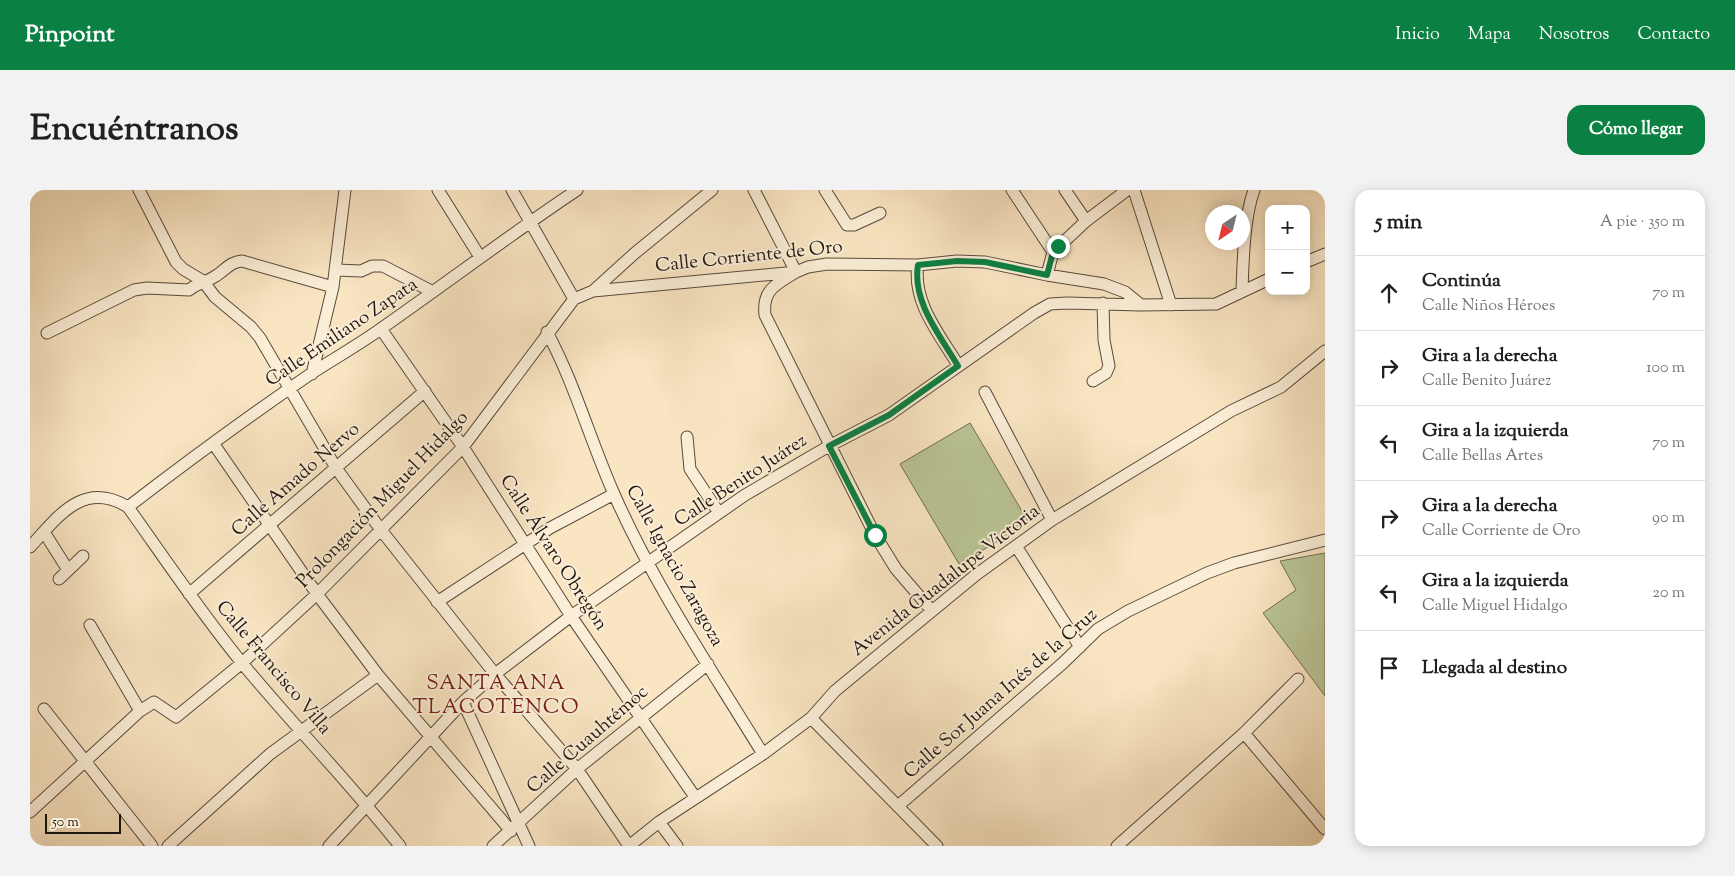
<!DOCTYPE html>
<html lang="es">
<meta charset="utf-8">
<style>
body{margin:0;font-family:"Sorts Mill Goudy",serif;background:#f2f2f2;color:#202124}
.controls{position:absolute;right:15px;top:15px;display:grid;overflow:hidden;border-radius:10px;box-shadow:0 2px 12px #0003}
.controls button{width:45px;height:45px;display:grid;place-items:center;padding:0;border:0;border-bottom:1px solid #e0e0e0;background:#fff;color:#202124;font:25px sans-serif}
.compass{position:absolute;left:1175px;top:15px;width:45px;height:45px;border-radius:50%;background:#fff;box-shadow:0 2px 12px #0003;rotate:215deg}
.scale{position:absolute;left:15px;bottom:12px;width:76px;box-sizing:border-box;padding-left:5px;border:2px solid #221611;border-top:0;font-size:14px;line-height:18px;white-space:nowrap;color:#221611;-webkit-text-stroke:4px #fbeed7;paint-order:stroke}
.stop{position:absolute;width:15px;height:15px;margin:-11px;border:4px solid #0b8043;border-radius:50%;background:#fff}
.stop.end{background:#0b8043;border-color:#fff;box-shadow:0 1px 5px #0008}
.list{margin:0;padding:0;list-style:none}
h2{display:flex;justify-content:space-between;align-items:center;height:65px;margin:0;padding:0 20px;font-size:21px}
h2 small{font-size:16px;font-weight:400;color:#757577}
.list li{display:grid;grid-template-columns:32px 1fr auto;gap:15px;align-items:center;box-sizing:border-box;height:75px;padding:0 20px;border-top:1px solid #e0e0e0}
.list b{display:block;font-size:19px;white-space:nowrap}
.list p{margin:0;font-size:16px;white-space:nowrap;color:#757577}
.list em{font-size:16px;font-style:normal;color:#757577}
.icon{flex:none;width:28px;height:28px;fill:none;stroke:currentColor;stroke-width:2;stroke-linecap:round;stroke-linejoin:round}
.map{position:relative;flex:none;width:1295px;height:656px;overflow:hidden;border-radius:15px}
header{display:flex;align-items:center;gap:30px;box-sizing:border-box;height:70px;padding:0 25px;background:#0b8043;color:#fff}
header strong{font-size:24px}
nav{display:flex;gap:28px;margin-inline-start:auto;font-size:18px}
.intro{display:flex;align-items:center;justify-content:space-between;box-sizing:border-box;height:120px;padding:0 30px}
h1{margin:0;font-size:35px}
.button{padding:12px 22px;border-radius:15px;background:#0b8043;color:#fff;font-size:18px;font-weight:700}
main{display:flex;gap:30px;padding:0 30px}
aside{flex:1;background:#fff;border-radius:15px;box-shadow:0 2px 12px #0003}
.map>svg:first-child{display:block}
.green{fill:#bac596;stroke:#6e6e54}
.lines{fill:none;stroke-linecap:round;stroke-linejoin:round}
.minor-casing{stroke:#584a3d;stroke-width:13}
.minor{stroke:#fbeed7;stroke-width:11}
.route{stroke:#0b8043;stroke-width:6}
.labels{text-anchor:middle;dominant-baseline:central;stroke-width:4;stroke-linejoin:round;paint-order:stroke}
.street-label{font-size:19px;fill:#221611;stroke:#fbeed7}
.quarter-label{font-size:21px;letter-spacing:1px;fill:#7a1f14;stroke:#fbeed7}
</style>
<header>
<strong>Pinpoint</strong>
<nav><a>Inicio</a><a>Mapa</a><a>Nosotros</a><a>Contacto</a></nav>
</header>
<div class="intro"><h1>Encuéntranos</h1><a class="button">Cómo llegar</a></div>
<main>
<div class="map">
<svg width="1295" height="656" viewBox="0 0 1295 656">
<rect width="100%" height="100%" fill="#f9e5c2"/>
<filter id="stains"><feTurbulence type="fractalNoise" baseFrequency=".004" numOctaves="4"/><feColorMatrix values="0 0 0 0 .2 0 0 0 0 .09 0 0 0 0 .02 0 0 0 .5 -.17"/></filter>
<radialGradient id="worn" r=".72"><stop offset=".6" stop-color="#630" stop-opacity="0"/><stop offset="1" stop-color="#630" stop-opacity=".3"/></radialGradient>
<path class="green" d="M940 233 999 333 929 374 870 274Z
M1295 363V506L1233 423 1266 400 1250 371Z"/>
<g class="lines">
<g class="minor-casing">
<path id="minor" d="M109 0 146 72 153 79 173 91 185 107 221 137 230 148 306 278 351 340 465 484 547 579 599 656
M408 0 450 67
M482 0 544 109
M724 0 766 82C747 94 732 99 735 125L845 345 866 379 902 421
M795 0 817 35H824L850 23
M982 0 1023 62
M1104 0 1141 115
M1056 31 1097 0
M1276 72 1295 64
M888 75C882 112 910 145 928 175
M306 80 331 81 342 76H353L403 102
M1017 85 1023 62 1056 31 1035 0
M563 101 766 82 778 77 797 74 888 75 927 71 955 72 1017 85 1074 94 1095 102 1111 115
M1212 101C1213 72 1214 27 1224 0
M351 139 433 257 541 426 665 607
M517 142C545 194 560 250 584 304 624 395 681 479 733 564
M17 143 104 100 117 98 159 100C167 93 175 93 184 87 195 81 199 72 212 71L303 97
M282 184 303 97 315 0
M1063 191 1076 183 1079 176 1074 150 1073 113
M955 202 1022 330
M657 247 660 279 689 323
M183 253 287 404 348 485 481 641
M98 317C158 271 219 226 282 183 305 168 330 154 352 138 418 92 481 44 547 0
M14 342 38 380
M986 356 1050 457
M0 357C27 328 53 289 98 317 135 369 171 423 212 473 263 535 320 593 370 656
M29 389 53 366
M159 404 395 201
M407 412 520 338 584 304
M60 435 110 521
M433 512 499 656
M14 519 122 656
M781 528 907 656
M1214 543 1295 639
M868 616 1033 473 1068 439 1098 421 1177 383 1204 373 1295 350
M0 622 110 521 124 512 146 527 212 473 287 404 433 257 544 109 563 101 605 63 682 0
M629 632 647 656
M138 656 240 564 348 485
M299 656 433 512 465 484 541 426 715 305 799 256 859 225 1004 123 1020 114 1037 113 1111 115 1186 114 1239 89
M463 656 547 579 678 474
M599 656 629 632 733 564 781 528 805 501 902 421 947 384 1022 330 1201 221 1251 197 1295 161
M1087 656 1214 543 1268 489"/>
</g>
<use href="#minor" class="minor"/>
</g>
<g class="lines">
<path class="route" d="M845 345 799 256 859 225 928 176C910 145 882 112 888 75L927 71 955 72 1017 85 1023 62 1028 56"/>
</g>
<g class="labels">
<g class="street-label">
<text transform="translate(719 67) rotate(-6)">Calle Corriente de Oro</text>
<text transform="translate(312 143) rotate(-34)">Calle Emiliano Zapata</text>
<text transform="translate(266 290) rotate(-41)">Calle Amado Nervo</text>
<text transform="translate(711 291) rotate(-33)">Calle Benito Juárez</text>
<text transform="translate(353 310) rotate(-46)">Prolongación Miguel Hidalgo</text>
<text transform="translate(523 363) rotate(57)">Calle Álvaro Obregón</text>
<text transform="translate(644 376) rotate(61)">Calle Ignacio Zaragoza</text>
<text transform="translate(916 391) rotate(-38)">Avenida Guadalupe Victoria</text>
<text transform="translate(243 478) rotate(50)">Calle Francisco Villa</text>
<text transform="translate(971 504) rotate(-41)">Calle Sor Juana Inés de la Cruz</text>
<text transform="translate(558 550) rotate(-41)">Calle Cuauhtémoc</text>
</g>
<g class="quarter-label">
<text x="466" y="494">SANTA ANA<tspan x="466" dy="24">TLACOTENCO</tspan></text>
</g>
</g>
<rect width="100%" height="100%" filter="url(#stains)"/>
<rect width="100%" height="100%" fill="url(#worn)"/>
</svg>
<div class="controls">
<button>+</button>
<button>−</button>
</div>
<svg class="compass" viewBox="-18 -18 36 36"><path d="M0-13l5 13h-10z" fill="#e53935"/><path d="M0 13l5-13h-10z" fill="#757577"/></svg>
<div class="scale">50 m</div>
<div class="stop" style="left:845px;top:345px"></div>
<div class="stop end" style="left:1028px;top:56px"></div>
</div>
<aside>
<h2>5 min<small>A pie · 350 m</small></h2>
<ul class="list">
<li><svg class="icon" aria-label="ahead" viewBox="0 0 24 24"><path d="M12 20V5M6 11l6-6 6 6"/></svg><div><b>Continúa</b><p>Calle Niños Héroes</p></div><em>70 m</em></li>
<li><svg class="icon" aria-label="right" viewBox="0 0 24 24"><path d="M7 20v-9h11M14 6l5 5-5 5"/></svg><div><b>Gira a la derecha</b><p>Calle Benito Juárez</p></div><em>100 m</em></li>
<li><svg class="icon" aria-label="left" viewBox="0 0 24 24"><path d="M17 20v-9H6M10 6l-5 5 5 5"/></svg><div><b>Gira a la izquierda</b><p>Calle Bellas Artes</p></div><em>70 m</em></li>
<li><svg class="icon" aria-label="right" viewBox="0 0 24 24"><path d="M7 20v-9h11M14 6l5 5-5 5"/></svg><div><b>Gira a la derecha</b><p>Calle Corriente de Oro</p></div><em>90 m</em></li>
<li><svg class="icon" aria-label="left" viewBox="0 0 24 24"><path d="M17 20v-9H6M10 6l-5 5 5 5"/></svg><div><b>Gira a la izquierda</b><p>Calle Miguel Hidalgo</p></div><em>20 m</em></li>
<li><svg class="icon" aria-label="arrive" viewBox="0 0 24 24"><path d="M6 21V4h12l-3 4 3 4H6"/></svg><div><b>Llegada al destino</b></div></li>
</ul>
</aside>
</main>
